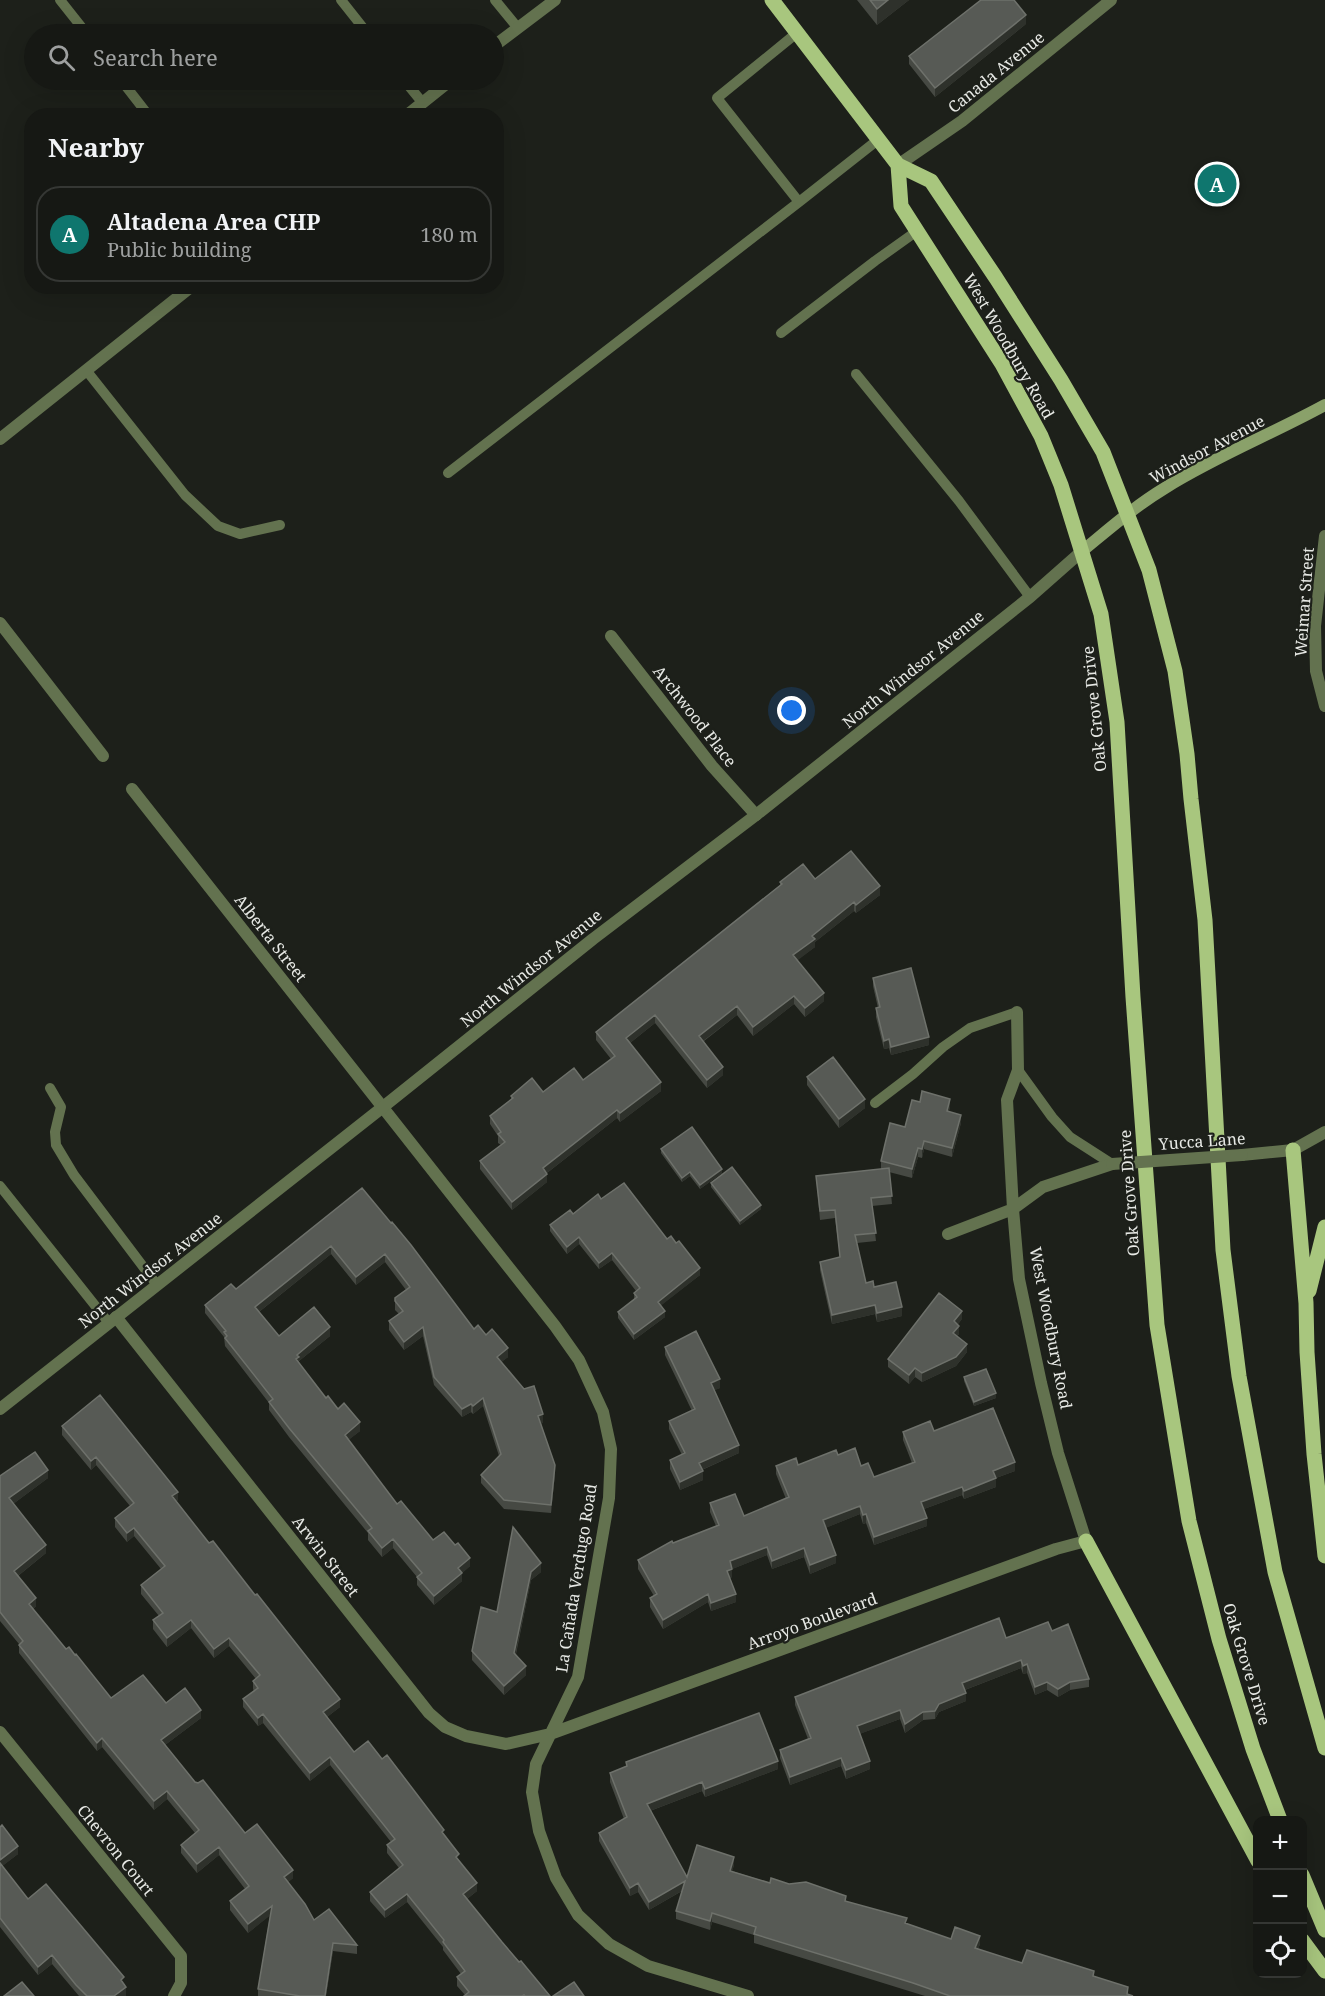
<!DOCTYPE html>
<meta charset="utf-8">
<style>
body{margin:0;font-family:"Noto Serif",serif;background:#232522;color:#f1f3f6}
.controls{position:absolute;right:18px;bottom:18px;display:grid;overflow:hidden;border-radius:12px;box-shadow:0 6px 24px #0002}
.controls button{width:54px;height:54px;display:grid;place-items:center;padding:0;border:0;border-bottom:2px solid #353734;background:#161814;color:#f1f3f6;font:30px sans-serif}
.you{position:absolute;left:792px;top:711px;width:21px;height:21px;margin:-15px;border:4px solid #fff;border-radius:50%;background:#1a73e8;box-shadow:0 0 0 9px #1a73e833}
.badge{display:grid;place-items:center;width:39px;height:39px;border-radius:50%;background:#0f766e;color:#fff;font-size:20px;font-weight:700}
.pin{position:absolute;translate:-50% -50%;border:3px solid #fff;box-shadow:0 2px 6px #0006}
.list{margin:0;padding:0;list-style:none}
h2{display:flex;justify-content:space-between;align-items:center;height:78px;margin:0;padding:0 24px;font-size:26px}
h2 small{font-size:20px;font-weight:400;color:#9ea0a0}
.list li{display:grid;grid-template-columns:39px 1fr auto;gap:18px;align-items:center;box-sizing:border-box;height:96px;margin:0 12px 12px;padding:0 12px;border:2px solid #353734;border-radius:24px}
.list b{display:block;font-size:22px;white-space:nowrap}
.list p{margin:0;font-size:20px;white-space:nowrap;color:#9ea0a0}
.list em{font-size:20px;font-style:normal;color:#9ea0a0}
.icon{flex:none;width:33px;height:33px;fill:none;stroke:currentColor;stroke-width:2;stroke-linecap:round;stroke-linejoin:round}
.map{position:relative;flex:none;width:1325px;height:1996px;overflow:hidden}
.search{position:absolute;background:#161814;box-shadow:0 6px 24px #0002;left:24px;top:24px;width:480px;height:66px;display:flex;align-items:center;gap:15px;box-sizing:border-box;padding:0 21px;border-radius:33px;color:#9ea0a0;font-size:22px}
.panel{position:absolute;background:#161814;box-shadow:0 6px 24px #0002;left:24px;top:108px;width:480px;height:186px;border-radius:24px}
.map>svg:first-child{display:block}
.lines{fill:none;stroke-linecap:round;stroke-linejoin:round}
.service{stroke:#63724f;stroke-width:10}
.minor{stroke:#63724f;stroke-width:12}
.tertiary{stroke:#63724f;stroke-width:12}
.secondary{stroke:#8aa16a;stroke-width:12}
.primary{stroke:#a8c67e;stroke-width:15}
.minor-bridge{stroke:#63724f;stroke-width:12}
.wall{fill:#464943}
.shaded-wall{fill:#2e312b}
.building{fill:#575a55;stroke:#6e716b;stroke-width:1.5}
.labels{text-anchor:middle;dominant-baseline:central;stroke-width:4.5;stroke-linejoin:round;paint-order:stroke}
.street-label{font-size:16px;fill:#e7e9e5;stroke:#1d201a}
</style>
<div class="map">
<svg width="1325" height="1996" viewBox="0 0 1325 1996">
<rect width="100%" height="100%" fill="#1d201a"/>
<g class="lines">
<path class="service" d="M60 0 87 34
M341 0 368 34
M495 0 517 27
M798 32 717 98 799 202 879 139
M121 80 149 116
M404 80 422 102
M781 333 875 261 917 231
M86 370 185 495 218 526 240 534 280 525
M856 374 959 501 1030 597
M448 473 799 202
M1018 1070 1052 1117 1070 1137 1112 1164
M50 1088 61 1107 55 1132 56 1145 74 1175 157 1285
M875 1103 913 1074 943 1047 970 1028 1017 1012
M0 1186 109 1323"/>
<path class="minor" d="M494 46 555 0
M406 116 451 80
M0 439 192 286
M1325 536 1315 626 1316 671 1325 706
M0 623 103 756
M611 636 712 766 756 815
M132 789 555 1326 579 1360 603 1412 611 1449 609 1498 578 1677 536 1764 532 1792 539 1831 556 1878 578 1915 609 1944 648 1966 748 1996
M1242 1155 1293 1150 1325 1132
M948 1234 1013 1209 1043 1187 1112 1164
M116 1317 429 1713 445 1727 466 1736 506 1744 550 1734 1056 1549 1086 1541 1058 1453 1041 1383 1019 1279 1013 1209 1007 1100 1018 1070 1017 1012
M0 1732 181 1956V1983L174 1996"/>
<path class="tertiary" d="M898 165 962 121 1111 0
M0 1409 383 1107 593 939 756 815 1030 597 1081 552"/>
<path class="secondary" d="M1081 552C1108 530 1135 506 1165 488 1216 456 1272 434 1325 405"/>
<path class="primary" d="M772 0 898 165 931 181 996 278 1061 380 1103 452 1149 570 1175 671 1187 754 1191 799 1205 920 1223 1250 1239 1376 1275 1572 1325 1748
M898 165 901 206 1002 364 1041 436 1061 485 1101 614 1117 722 1133 997 1157 1325 1189 1521 1219 1639 1253 1749 1280 1820
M1293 1150 1306 1303 1307 1352 1314 1454 1325 1556
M1309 1291 1325 1227
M1086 1541 1258 1861
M1302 1875 1325 1930
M1302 1940 1325 1971"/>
<path class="minor-bridge" d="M1112 1164 1242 1155"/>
</g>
<path class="wall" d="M857 0H909L877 25Z
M1026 24 935 97 909 64V56Z
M815 879 880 895 856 913 854 911 815 942V947L797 960 824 1001 805 1017 794 1004 753 1036 737 1015 704 1041 723 1075 707 1088 655 1023 630 1043 661 1091 620 1122 617 1118 547 1173V1182L512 1210 480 1169V1161L501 1145 498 1143V1136L490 1124V1116L511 1100V1096L543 1092 583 1080 611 1059 596 1040V1032L780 885V882Z
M873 978 929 1045 891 1055 889 1048 884 1049 876 1017V1008H878L873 986Z
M807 1077 865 1108 839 1128 807 1085Z
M920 1102 950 1107 949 1111 961 1123 952 1157 924 1149 922 1158 918 1157 912 1178 889 1172 892 1204 872 1206 876 1241 857 1243 866 1283 874 1287 902 1316 877 1322 875 1314 832 1324 820 1270V1262L840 1257 835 1218 820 1220 816 1176 881 1169V1161L905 1127Z
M661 1149 722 1173 700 1189 690 1176 682 1182 661 1153Z
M711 1183 761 1209 740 1225 711 1187Z
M362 1188 474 1329 486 1335 508 1357 501 1362 543 1423H541L555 1474 551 1513 504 1509 481 1483V1475L499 1456 483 1406 473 1414 471 1412 462 1417 434 1385 423 1336 404 1350 389 1330V1321L399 1314 395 1310V1298L406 1290 385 1262 356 1285 331 1254 259 1312 279 1336H330L299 1361V1363L326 1398 338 1409 360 1431 348 1440 397 1504 433 1540 470 1566 462 1573V1581L434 1605 417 1585V1577L393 1548 382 1557 368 1540V1533L289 1437 269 1410V1403L225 1346 224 1337 205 1313V1305L236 1289Z
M601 1199 667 1239 700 1275 661 1305 665 1317 634 1340 618 1318V1312L634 1299V1293L636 1291 612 1260 599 1269 579 1244 567 1254 550 1231V1225Z
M962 1319 958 1324 959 1334 957 1336 967 1352 956 1366 922 1382 915 1377 909 1384 888 1367V1359Z
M665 1347 720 1388 714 1390 739 1453 702 1470 703 1480 680 1490 670 1469V1460L682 1455 669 1429V1421L692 1411 665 1355Z
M964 1377 996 1398 974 1406 964 1381Z
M62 1426 178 1500 176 1501 340 1707 327 1717 354 1752 444 1835 477 1891 467 1899 502 1942 550 1996H464L465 1995 457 1986V1977L461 1974 443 1950V1947L407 1902 385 1918 370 1901V1892L399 1868 387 1853V1845L391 1842 330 1765 310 1781 263 1723 258 1726 243 1707V1699L254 1691 253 1689V1681L256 1679 229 1646 214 1658 191 1628 167 1647 153 1629V1620L159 1616 141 1594V1585L161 1569 134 1536 127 1542 115 1527V1518L130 1506 96 1465 91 1470 62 1435Z
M934 1431 1015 1471 996 1478V1487L964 1499 962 1495 924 1509 927 1526 874 1545 866 1523 863 1524 860 1514 825 1528 836 1563 810 1574 804 1557 772 1569 767 1555 732 1569V1577L730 1578 736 1602 711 1611 708 1602 663 1629 650 1607V1598L654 1596 638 1569V1560L673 1543 716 1526 710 1512V1503L744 1516 786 1499 776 1474V1466L798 1465 838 1455 861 1466 874 1477 912 1463 903 1440V1432Z
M0 1476 48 1478 13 1504 46 1553 18 1576 36 1606 33 1609 66 1649 111 1698 166 1703 201 1718 165 1745 195 1782 245 1833 293 1878 288 1882 314 1920 357 1945V1954L333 1951 326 1996H258V1989L270 1915 248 1933 230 1910V1901L245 1889 219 1855 197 1873 181 1853V1845L195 1833 167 1799 154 1810 102 1747 97 1751 19 1653V1644L0 1621Z
M513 1527 541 1572 531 1580 516 1654 526 1675 504 1695 472 1660V1651L497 1612Z
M1052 1631 1089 1679V1687L1070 1690 1058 1697 1047 1690 1035 1695 1027 1673 1023 1674 1021 1668 965 1690 966 1701 939 1712 935 1719 923 1720 905 1733 900 1719 859 1734 870 1769 846 1779 841 1766 790 1785 780 1758V1750L808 1739 795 1705V1697L1006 1638Z
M626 1762 778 1769 705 1797 702 1791 650 1811 687 1877 734 1865 732 1871 770 1883 846 1902 951 1939 980 1944 978 1949 1022 1963 1094 1977 1128 1995 1133 1996H925L754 1943V1935L712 1922 710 1930 676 1919V1911L682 1891 649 1910 638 1892 630 1896 599 1841V1833L624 1819 610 1782V1773L626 1767Z
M0 1827 18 1854 2 1866 28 1899 124 1984 126 1995 125 1996H79L52 1964 38 1975 0 1927Z"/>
<path class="shaded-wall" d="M888 0H909L877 25V9Z
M1026 15V24L935 97V88Z
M880 886V895L856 913V905Z
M854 902V911L815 942V947L793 964V955L812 936Z
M824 993V1001L805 1017V1008Z
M794 996V1004L753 1036V1027Z
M737 1006V1015L699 1044V1036Z
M655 1015V1023L626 1046V1038Z
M929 1037V1045L891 1055V1047Z
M889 1039V1048L884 1049V1041Z
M723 1067V1075L707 1088V1080Z
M661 1082V1091L620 1122V1113Z
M865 1099V1108L839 1128V1119Z
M950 1099V1107L947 1119V1111Z
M617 1110V1118L543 1176V1168Z
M961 1115V1123L952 1157V1148Z
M924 1141V1149L922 1158V1149Z
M918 1148V1157L912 1178V1169Z
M722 1169V1173L700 1189V1185Z
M690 1172V1176L682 1182V1178Z
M547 1174V1182L512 1210V1202Z
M761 1205V1209L740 1225V1221Z
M579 1237V1244L567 1254V1247Z
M331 1246V1254L255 1315V1307Z
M612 1253V1260L599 1269V1263Z
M385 1254V1262L356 1285V1277Z
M700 1268V1275L658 1308V1302Z
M875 1305V1314L832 1324V1315Z
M902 1307V1316L877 1322V1313Z
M665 1311V1317L634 1340V1334Z
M962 1311V1319L954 1329V1321Z
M959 1326V1334L953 1341V1333Z
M330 1327V1336L299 1361V1365L296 1368 297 1355Z
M423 1327V1336L404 1350V1342Z
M967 1344V1352L956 1366 922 1382V1373Z
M508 1348V1357L497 1366V1357Z
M915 1368V1377L909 1384V1375Z
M720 1379V1388L711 1392V1383Z
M996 1393V1398L974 1406V1402Z
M483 1398V1406L473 1414V1406Z
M471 1404V1412L462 1417V1409Z
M543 1414V1423L538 1424V1416Z
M360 1422V1431L345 1443V1435Z
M739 1445V1453L699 1471V1463Z
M96 1457V1465L91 1470V1461Z
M1015 1462V1471L993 1479V1471Z
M555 1465V1474L551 1513V1505Z
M48 1470V1478L9 1507V1498Z
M703 1471V1480L680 1490V1482Z
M996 1478V1487L964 1499V1491Z
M962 1487V1495L921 1510V1502Z
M178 1492V1500L172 1505V1496Z
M860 1506V1514L823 1529V1520Z
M866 1514V1523L863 1524V1515Z
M927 1518V1526L874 1545V1537Z
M134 1528V1536L127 1542V1533Z
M393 1539V1548L382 1557V1548Z
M46 1545V1553L14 1579V1571Z
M767 1547V1555L730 1570V1561Z
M804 1548V1557L772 1569V1561Z
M836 1555V1563L810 1574V1565Z
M470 1558V1566L458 1577V1568Z
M541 1563V1572L531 1580 514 1661V1653L531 1572Z
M732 1569V1577L727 1579V1571Z
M462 1573V1581L434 1605V1596Z
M708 1594V1602L663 1629V1620Z
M736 1594V1602L711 1611V1603Z
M36 1598V1606L29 1612V1604Z
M191 1620V1628L167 1647V1638Z
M229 1638V1646L214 1658V1649Z
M1021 1660V1668L962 1691V1683Z
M1027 1664V1673L1023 1674V1666Z
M526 1666V1675L504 1695V1686Z
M1047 1682V1690L1035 1695V1687Z
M1070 1682V1690L1058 1697V1689Z
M966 1693V1701L939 1712 935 1719V1711L939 1704Z
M340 1699V1707L323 1720V1712Z
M201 1710V1718L161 1748V1740Z
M900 1710V1719L857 1735V1726Z
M923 1712V1720L905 1733V1724Z
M263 1714V1723L258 1726V1718Z
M102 1738V1747L97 1751V1743Z
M330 1757V1765L310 1781V1773Z
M841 1758V1766L790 1785V1777Z
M778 1761V1769L705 1797V1789Z
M870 1761V1769L846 1779V1770Z
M702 1782V1791L647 1812V1804Z
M167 1791V1799L154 1810V1801Z
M18 1846V1854L0 1868V1860Z
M219 1847V1855L197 1873V1864Z
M734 1857V1865L730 1879V1871Z
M293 1870V1878L284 1886V1877Z
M685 1881V1889L649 1910V1902Z
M477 1883V1891L463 1902V1894Z
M638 1883V1892L630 1896V1888Z
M407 1894V1902L385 1918V1910Z
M272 1906V1914L248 1933V1924Z
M712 1913V1922L710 1930V1921Z
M980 1936V1944L975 1956V1948Z
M333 1943V1951L326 1996H325Z
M52 1955V1964L38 1975V1967Z
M126 1987V1995L125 1996H114Z"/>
<path class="building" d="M870 0H888L877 9Z
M981 0H1014L1026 15 935 88 909 56Z
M851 851 880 886 856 905 854 902 812 936 815 939 793 955 824 993 805 1008 794 996 753 1027 737 1006 699 1036 723 1067 707 1080 655 1015 626 1038 661 1082 620 1113 617 1110 543 1168 547 1174 512 1202 480 1161 505 1142 498 1134 501 1132 490 1116 513 1098 511 1096 532 1078 543 1092 574 1068 583 1080 615 1056 596 1032 782 884 780 882 803 864 815 879Z
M911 968 929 1037 891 1047 889 1039 884 1041 876 1008 880 1007 873 978Z
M833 1057 865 1099 839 1119 807 1077Z
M922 1091 950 1099 947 1111 961 1115 952 1148 924 1141 922 1149 918 1148 912 1169 881 1161 890 1123 905 1127 912 1100 920 1102Z
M692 1127 722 1169 700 1185 690 1172 682 1178 661 1149Z
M732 1167 761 1205 740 1221 711 1183Z
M889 1168 892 1196 871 1198 876 1233 855 1235 866 1283 873 1281 874 1287 896 1282 902 1307 877 1313 875 1305 832 1315 820 1262 840 1257 835 1210 820 1211 816 1176Z
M624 1183 667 1239 671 1236 676 1243 679 1241 700 1268 658 1302 665 1311 634 1334 618 1312 637 1297 634 1293 640 1288 612 1253 599 1263 579 1237 567 1247 550 1225 570 1210 573 1214 598 1194 601 1199Z
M362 1188 391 1223 392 1222 411 1245 474 1329 478 1325 486 1335 492 1329 508 1348 497 1357 524 1389 534 1386 543 1414 538 1416 555 1465 551 1505 504 1500 481 1475 501 1454 483 1398 473 1406 471 1404 462 1409 434 1377 423 1327 404 1342 389 1321 403 1311 395 1301V1298L410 1287 385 1254 356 1277 331 1246 255 1307 279 1336 314 1307 330 1327 297 1355 299 1357 296 1359 326 1398 328 1396 338 1409 344 1403 360 1422 345 1435 397 1504 401 1501 433 1540 444 1532 455 1545 458 1543 470 1558 458 1568 462 1573 434 1596 417 1577 422 1573 393 1539 382 1548 368 1531 372 1528 289 1428 269 1402 273 1399 225 1338 227 1336 224 1332 226 1331 205 1305 231 1284 236 1289Z
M939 1293 962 1311 954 1321 959 1326 953 1333 967 1344 956 1357 922 1373 915 1368 909 1375 888 1359Z
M696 1331 720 1379 711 1383 739 1445 699 1463 703 1471 680 1482 670 1460 685 1453 669 1421 695 1409 665 1347Z
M986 1369 996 1393 974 1402 964 1377Z
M100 1395 178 1492 172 1496 209 1543 213 1541 255 1595 257 1594 340 1699 323 1712 354 1752 368 1741 382 1759 387 1755 444 1830 442 1832 459 1854 456 1857 477 1883 463 1894 502 1942 519 1962 521 1961 550 1996H525L524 1995 522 1996H464L469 1992 457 1977 465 1971 443 1942 444 1940 407 1894 385 1910 370 1892 403 1865 387 1845 395 1839 330 1757 310 1773 263 1714 258 1718 243 1699 258 1688 253 1681 260 1675 229 1638 214 1649 191 1620 167 1638 153 1620 163 1613 141 1585 165 1566 134 1528 127 1533 115 1518 134 1503 96 1457 91 1461 62 1426Z
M993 1408 1015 1462 993 1471 996 1478 964 1491 962 1487 921 1502 927 1518 874 1537 866 1514 863 1515 860 1506 823 1520 836 1555 810 1565 804 1548 772 1561 767 1547 730 1561 732 1569 727 1571 736 1594 711 1603 708 1594 663 1620 650 1598 657 1594 638 1560 672 1541 673 1543 719 1525 710 1503 735 1494 744 1516 789 1497 776 1466 796 1458 798 1465 836 1450 838 1455 855 1448 861 1466 868 1463 874 1477 915 1462 903 1432 930 1421 934 1431Z
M35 1452 48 1470 9 1498 46 1545 14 1571 36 1598 29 1604 66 1649 69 1647 75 1655 76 1654 111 1698 143 1675 166 1703 185 1688 201 1710 161 1740 195 1782 198 1783 203 1780 245 1833 257 1824 293 1870 284 1877 305 1904 314 1920 329 1909 357 1945 333 1943 325 1996H300L258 1989 272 1906 248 1924 230 1901 249 1886 219 1847 197 1864 181 1845 199 1830 167 1791 154 1801 102 1738 97 1743 19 1645 23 1641 0 1612V1476Z
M513 1527 541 1563 531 1572 514 1653 526 1666 504 1686 472 1651 481 1607 497 1612Z
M999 1618 1006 1638 1048 1622 1052 1631 1068 1624 1089 1679 1070 1682 1058 1689 1047 1682 1035 1687 1027 1664 1023 1666 1021 1660 962 1683 966 1693 939 1704 935 1711 923 1712 905 1724 900 1710 857 1726 870 1761 846 1770 841 1758 790 1777 780 1750 811 1738 795 1697Z
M759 1713 778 1761 705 1789 702 1782 647 1804 687 1877 697 1845 734 1857 730 1871 770 1883 771 1878 789 1884 806 1882 846 1896 845 1901 907 1918 905 1923 951 1939 955 1927 980 1936 975 1948 1022 1963 1027 1950 1094 1971 1093 1976 1128 1987 1127 1994 1133 1996H950L913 1983 754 1934 756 1927 712 1913 710 1921 676 1911 685 1881 649 1902 638 1883 630 1888 599 1833 627 1817 610 1773 627 1766 626 1762Z
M2 1825 18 1846 0 1860V1827Z
M0 1863 28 1899 46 1884 124 1977 121 1980 126 1987 114 1996H87L76 1985 52 1955 38 1967 0 1918Z
M22 1982 34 1996H4Z
M574 1982 584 1996H553Z"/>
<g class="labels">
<g class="street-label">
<text transform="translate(996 72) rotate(-39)">Canada Avenue</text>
<text transform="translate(1009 346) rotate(60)">West Woodbury Road</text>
<text transform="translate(1207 449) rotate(-28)">Windsor Avenue</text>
<text transform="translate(1304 602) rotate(-86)">Weimar Street</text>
<text transform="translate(913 669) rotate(-39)">North Windsor Avenue</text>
<text transform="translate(1094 709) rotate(-96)">Oak Grove Drive</text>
<text transform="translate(695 716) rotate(52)">Archwood Place</text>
<text transform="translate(271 938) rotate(52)">Alberta Street</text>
<text transform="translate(531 968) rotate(-39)">North Windsor Avenue</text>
<text transform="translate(1202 1141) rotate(-4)">Yucca Lane</text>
<text transform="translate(1129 1193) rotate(-94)">Oak Grove Drive</text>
<text transform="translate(150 1270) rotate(-38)">North Windsor Avenue</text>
<text transform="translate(1051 1328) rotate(79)">West Woodbury Road</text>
<text transform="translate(326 1556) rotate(52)">Arwin Street</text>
<text transform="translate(576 1578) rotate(-81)">La Cañada Verdugo Road</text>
<text transform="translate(812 1621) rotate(-20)">Arroyo Boulevard</text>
<text transform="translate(1247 1664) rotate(73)">Oak Grove Drive</text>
<text transform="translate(116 1850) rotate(51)">Chevron Court</text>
</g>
</g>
</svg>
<div class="controls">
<button>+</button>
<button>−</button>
<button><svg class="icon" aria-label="locate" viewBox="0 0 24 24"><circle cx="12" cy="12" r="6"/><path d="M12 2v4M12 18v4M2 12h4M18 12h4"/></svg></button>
</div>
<div class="you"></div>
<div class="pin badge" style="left:1217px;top:184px">A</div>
<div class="search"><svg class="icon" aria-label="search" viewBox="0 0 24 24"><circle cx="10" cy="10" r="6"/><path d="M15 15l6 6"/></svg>Search here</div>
<section class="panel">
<h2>Nearby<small></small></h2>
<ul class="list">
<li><span class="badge">A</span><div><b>Altadena Area CHP</b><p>Public building</p></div><em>180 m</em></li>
</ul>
</section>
</div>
